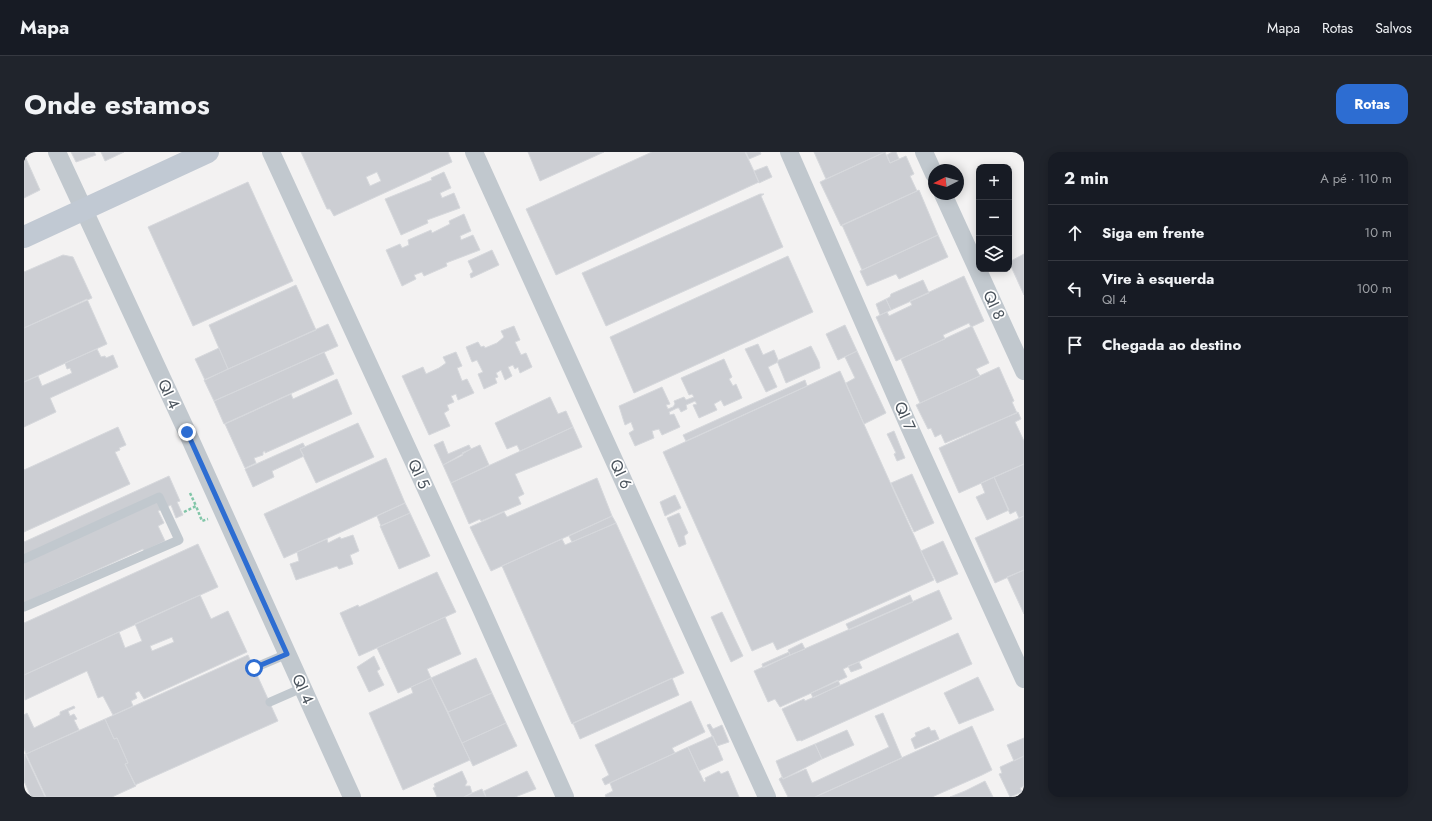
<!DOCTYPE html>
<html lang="pt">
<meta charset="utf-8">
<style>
body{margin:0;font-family:Jost,sans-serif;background:#20242c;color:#f1f3f6}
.controls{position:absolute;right:12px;top:12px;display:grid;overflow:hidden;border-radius:8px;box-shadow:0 2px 10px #0003}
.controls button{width:36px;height:36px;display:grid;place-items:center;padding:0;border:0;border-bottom:1px solid #363941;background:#171b24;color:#f1f3f6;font:20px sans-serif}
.compass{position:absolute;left:904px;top:12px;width:36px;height:36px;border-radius:50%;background:#171b24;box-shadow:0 2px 10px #0003;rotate:264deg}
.stop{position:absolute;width:12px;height:12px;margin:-9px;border:3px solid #2d6dd2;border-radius:50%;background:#fff}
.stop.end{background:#2d6dd2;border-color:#fff;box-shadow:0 1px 4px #0008}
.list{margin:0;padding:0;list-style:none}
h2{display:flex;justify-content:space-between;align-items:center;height:52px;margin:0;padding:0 16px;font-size:17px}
h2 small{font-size:13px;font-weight:400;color:#9ea1a6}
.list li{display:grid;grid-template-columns:26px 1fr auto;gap:12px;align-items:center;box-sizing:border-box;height:56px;padding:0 16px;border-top:1px solid #363941}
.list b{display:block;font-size:15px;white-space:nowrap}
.list p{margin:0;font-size:13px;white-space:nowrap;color:#9ea1a6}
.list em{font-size:13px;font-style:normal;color:#9ea1a6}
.icon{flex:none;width:22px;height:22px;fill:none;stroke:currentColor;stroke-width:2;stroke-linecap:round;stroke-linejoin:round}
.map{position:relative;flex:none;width:1000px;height:645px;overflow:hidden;border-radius:12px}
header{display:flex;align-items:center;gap:24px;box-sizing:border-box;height:56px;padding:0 20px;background:#171b24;border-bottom:1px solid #363941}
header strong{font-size:19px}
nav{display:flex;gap:22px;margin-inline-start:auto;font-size:14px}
.intro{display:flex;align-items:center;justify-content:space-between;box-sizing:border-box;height:96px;padding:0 24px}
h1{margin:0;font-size:28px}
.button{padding:10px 18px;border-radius:12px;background:#2d6dd2;color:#fff;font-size:14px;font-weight:700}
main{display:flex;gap:24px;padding:0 24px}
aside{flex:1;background:#171b24;border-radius:12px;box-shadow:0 2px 10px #0003}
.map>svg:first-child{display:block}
.building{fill:#ccced3;stroke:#d6d8dc;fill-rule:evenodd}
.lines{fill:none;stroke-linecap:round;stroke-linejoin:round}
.path{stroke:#81c6a8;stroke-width:2.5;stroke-dasharray:3 2;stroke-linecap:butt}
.lane{stroke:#c1c8ce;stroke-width:9}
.street{stroke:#c1c8ce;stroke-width:18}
.secondary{stroke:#c1c9d3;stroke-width:22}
.route{stroke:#2d6dd2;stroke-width:5}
.labels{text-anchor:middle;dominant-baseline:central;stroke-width:3.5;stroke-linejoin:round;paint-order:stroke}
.street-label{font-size:16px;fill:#4b545d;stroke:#fff}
</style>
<header>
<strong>Mapa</strong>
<nav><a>Mapa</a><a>Rotas</a><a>Salvos</a></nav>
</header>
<div class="intro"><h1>Onde estamos</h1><a class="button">Rotas</a></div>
<main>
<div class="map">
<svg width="1000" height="645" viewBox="0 0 1000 645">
<rect width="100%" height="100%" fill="#f3f2f2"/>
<path class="building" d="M47 0H70L72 3 52 10Z
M77 0H100L81 9Z
M277 0H424L428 10 310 64 306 57H303ZM353 20 357 29 346 34 342 25Z
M504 0H580L516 29Z
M628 0H721L735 30 532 123 502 57Z
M722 0H736L737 2 725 7Z
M790 0H861L802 27Z
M861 0 866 11 882 4 890 22 886 24 893 39 817 74 796 30Z
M868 0H872L875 7 866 11 863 3Z
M0 2 16 38 0 46Z
M743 14 748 25 735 31 730 19Z
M420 20 427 36 416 41 418 46 430 41 436 56 403 68 404 71 377 83 361 47 408 28 407 26Z
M224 30 269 129 169 174 124 75Z
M895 38 914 83 838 118 818 73Z
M736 42H740L737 44 759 95 582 174 558 121Z
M440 62 447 79 436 84 437 88 449 83 456 98 422 111 423 114 400 124 398 120 390 123 392 127 378 134 362 98 376 92 378 96 385 93 384 88 407 78 408 81 426 72 425 69Z
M914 83 924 105 875 127 872 122 843 134 836 119Z
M468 98 475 113 447 126 446 122 449 120 444 109Z
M1000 102V143L985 110Z
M39 103 49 105 68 146 0 176V120Z
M764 104 789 160 610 241 586 185Z
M940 124 960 169 947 175 945 171 919 183 921 187 872 209 852 165 863 160 865 164 888 153 886 149Z
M899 128 905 141 867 158 862 147 866 145 867 142Z
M272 133 292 178 204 217 185 173Z
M63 147 83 192 0 230V176Z
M862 147 867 158 856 163 852 152Z
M304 172 314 194 190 249 180 228Z
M821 173 833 199 814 208 802 182Z
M490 174 496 188 491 190 497 203 502 201 508 215 496 221 494 215 491 217 489 213 484 215 488 224 481 228 477 218 472 221 474 225 471 226 473 231 460 237 454 222 459 220 453 208 448 210 442 195 454 190 457 195 460 194 461 196 473 191 480 185 477 179Z
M948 174 965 211 952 217 956 224 896 251 877 207Z
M734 192 739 203 750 198 754 208V210L744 215 753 235 742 240 721 197Z
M787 194 795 210 796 216 762 231 753 209Z
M195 196 204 217 181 228 171 207Z
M73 197 77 205 81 204 82 206 89 203 94 215 26 246 32 260 0 275V230L14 224 18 234 48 221 46 216 43 217 41 211Z
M833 199 862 261 840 272 822 231 831 226 821 205Z
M300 200 310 222 200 272 190 249Z
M432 200 438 214 433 216 438 229 443 227 450 241 434 248 432 242 427 244 430 250 423 253 425 258 420 261 426 274 405 283 378 224 399 215 402 222 415 216 422 211 419 205Z
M700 207 708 225 705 227 709 234 712 232 718 246 700 254 697 248 690 252 693 258 675 266 669 253 673 252 671 249 662 253 663 257 657 260 655 256H653L645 260 646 263 650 262 656 275 638 283 635 277 631 278 628 279 630 286 611 294 605 281 610 278 607 270 601 273 595 254 638 235 646 252 642 253 644 257 649 255 651 252 650 249 660 245 662 248 670 245 668 242 665 243 657 226Z
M975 215 990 249 988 250 993 261 921 291 917 282 911 285 907 276 904 277 892 253Z
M816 219 910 428 753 498 749 490 728 499 639 300Z
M313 227 328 262 241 301V299L239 300V303L230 306 232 311 221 316 201 272 267 242 269 247Z
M781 228 783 234 662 289 659 283Z
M526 245 534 262 542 259 549 275 496 299 493 293 483 297 471 271Z
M994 260 997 267 991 270 1000 289V312L935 341 915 296Z
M334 271 350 305 292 331 276 297Z
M94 275 102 293 95 296 96 298 91 300 106 332 0 380V318Z
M549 275 558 295 491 322 500 342 494 345 497 352 457 369 456 367 445 372 427 331Z
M870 279 881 306 873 309 870 302 872 301 863 282Z
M419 289 424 302 445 293 447 297 419 313 410 293Z
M279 291 281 295 276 297 280 304 248 319 250 325 229 335 221 317Z
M456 293 465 313 427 331 419 313 439 303 438 301Z
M362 306 381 351 260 406 240 362Z
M1000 312V364L995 366 992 359 986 362 970 325Z
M888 322 910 371 890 380 867 331Z
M145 324 156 349 153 350 159 363 152 366 147 353 134 359 140 371 134 374 141 389 120 399 119 397 0 451V390Z
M970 325 985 358 963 368 952 345 961 341 957 331Z
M573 326 588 364 467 419 446 375 480 360 483 365Z
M651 343 657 356 641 364 636 350Z
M381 351 386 361 357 374 353 364Z
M386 361 406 404 375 417 356 374Z
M655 361 664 381 660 384 662 392 655 395 643 366Z
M588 364 592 371 548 390 545 384Z
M1000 364V418L971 431 951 386Z
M592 371 660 521 548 572 478 414 538 387 541 393Z
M329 383 335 399 326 403 329 412 315 417 313 414 272 428 266 412 275 409 273 400 303 387 304 391 316 385 317 387Z
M919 389 934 422 913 431 897 399Z
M174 392 194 435 0 523V471Z
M1000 418V462L983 425Z
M413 420 432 460 335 504 316 461 334 453 335 455Z
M915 438 928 467 819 517 823 525 756 555 751 547 744 550 730 519Z
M176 443 187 467 204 459 223 500 120 547 115 539 111 541 113 546 107 549 109 554 89 563 79 544 74 546 63 519 1 548 0 523 95 480 101 496 118 489 111 472ZM148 485 150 490 128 499 126 494Z
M886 443 889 450 825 478 822 472Z
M698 460 719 504 707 510 687 465Z
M421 465 437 502 403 517 407 526 374 541 353 496Z
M934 481 948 512 777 589V588L773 589 758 557 780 547 781 549Z
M778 491 781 497 766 503 764 498Z
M765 500 766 503 739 516 738 512Z
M224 503 254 569 111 633 101 612 104 611 93 586 90 587 81 567Z
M350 504 356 517 353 519 360 533 345 540 333 515Z
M452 506 468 541 424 560 407 526Z
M835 510 838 516 827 520 824 514Z
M954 525 970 558 935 572 920 541Z
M407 526 446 608 379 638 345 561 389 541 387 535Z
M648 526 655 543 556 587 549 571Z
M814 528 816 533 789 546 787 541Z
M468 541 482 571 438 591 424 560Z
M667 549 681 580 648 596 651 601 581 633 578 627 585 623 571 593Z
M50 554 51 556 44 559 46 564 50 562 53 567 50 568 55 578 2 602 0 596V563L3 561 10 576 36 563V560Z
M859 561 878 606 791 645H764L755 627 758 625 759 627 782 617 788 631 865 595 851 564Z
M81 567 90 587 93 586 104 611 101 612 112 634 88 645H22L2 602Z
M482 571 493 594 449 614 438 591Z
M686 572 689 577 698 573 705 590 693 594 683 573Z
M948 574 968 618 958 623 908 645H791Z
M905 575 907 579 911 578 915 587 891 597 887 587 892 584 891 581Z
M823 578 830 593 798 607 791 592Z
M689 584 699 608 675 619 664 595Z
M1000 586V604L990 609 983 593Z
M791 592 798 607 759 627 752 609Z
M664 595 680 630 682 629 681 626 695 619 697 622 704 619 715 645H582L581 643 589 639 586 631Z
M1 602 21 645H7L0 629Z
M1000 604V634L996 636 998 640 986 645 975 622 978 621 976 615Z
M438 619 443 630 441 634H446L448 641 440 645H413L409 636 411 635 410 632Z
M503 619 512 637 491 645H462L460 639Z
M961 629 969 645H926L941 639Z
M458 637 462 645H440L448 641Z"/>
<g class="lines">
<path class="path" d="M166 341 172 354
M160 360 172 354 178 369 184 367"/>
<path class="lane" d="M0 407 135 345 155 388 0 455
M230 516 263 502
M246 550 278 536"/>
<path class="street" d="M33 0 163 280 328 645
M247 0 456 454 541 645
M450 0 743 645
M765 0 884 272 1000 527
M900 0 910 22
M919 42 1000 219"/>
<path class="secondary" d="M0 85 184 0"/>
</g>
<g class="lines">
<path class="route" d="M163 280 263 502 230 516"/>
</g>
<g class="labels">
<g class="street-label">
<text transform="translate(970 153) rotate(65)">QI 8</text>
<text transform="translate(145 242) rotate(65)">QI 4</text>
<text transform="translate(881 264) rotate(66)">QI 7</text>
<text transform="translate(395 322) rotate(65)">QI 5</text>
<text transform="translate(597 322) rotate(65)">QI 6</text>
<text transform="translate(279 537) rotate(66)">QI 4</text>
</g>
</g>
</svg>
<div class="controls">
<button>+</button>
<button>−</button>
<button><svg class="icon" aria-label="layers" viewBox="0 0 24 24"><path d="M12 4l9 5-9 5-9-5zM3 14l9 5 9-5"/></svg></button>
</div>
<svg class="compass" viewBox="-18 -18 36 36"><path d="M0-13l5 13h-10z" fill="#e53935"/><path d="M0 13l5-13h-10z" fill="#9ea1a6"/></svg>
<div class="stop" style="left:230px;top:516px"></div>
<div class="stop end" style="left:163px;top:280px"></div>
</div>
<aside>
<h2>2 min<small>A pé · 110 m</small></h2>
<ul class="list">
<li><svg class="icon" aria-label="ahead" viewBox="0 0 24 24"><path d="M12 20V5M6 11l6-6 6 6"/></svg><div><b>Siga em frente</b></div><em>10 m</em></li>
<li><svg class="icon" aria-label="left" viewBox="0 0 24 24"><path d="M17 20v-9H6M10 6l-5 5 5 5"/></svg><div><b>Vire à esquerda</b><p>QI 4</p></div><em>100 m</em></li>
<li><svg class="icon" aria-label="arrive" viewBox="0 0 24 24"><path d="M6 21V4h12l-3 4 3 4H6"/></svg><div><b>Chegada ao destino</b></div></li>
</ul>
</aside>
</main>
